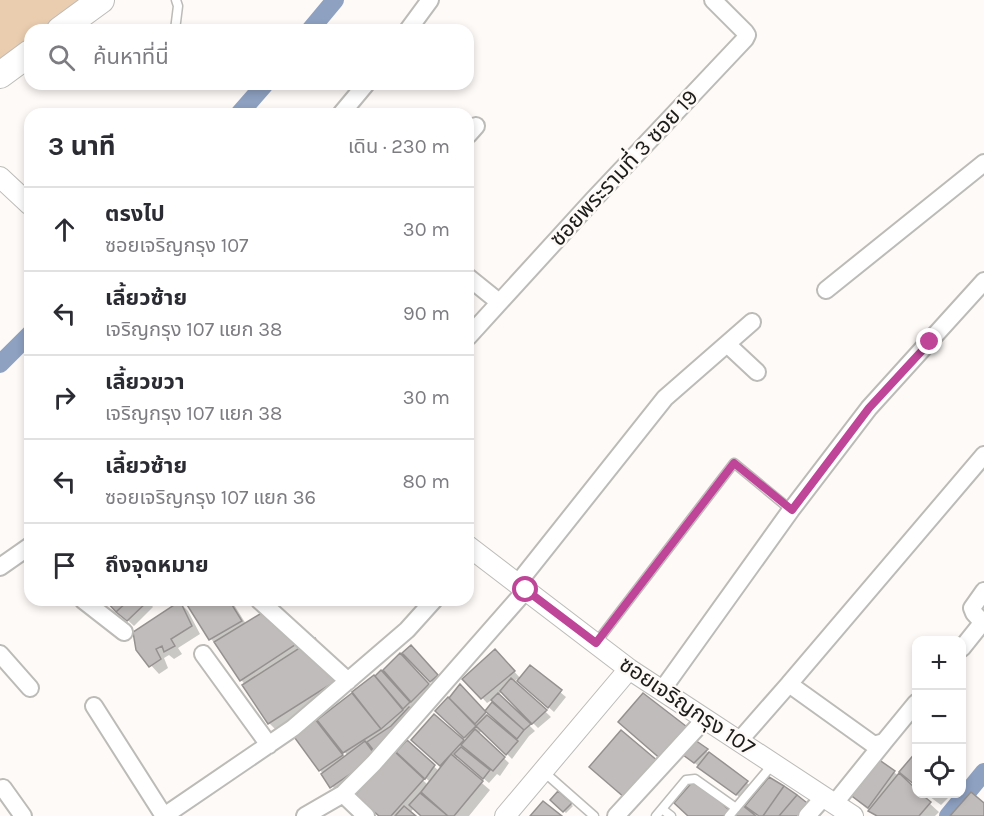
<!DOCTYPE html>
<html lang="th">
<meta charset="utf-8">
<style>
body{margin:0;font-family:Karla,"Noto Sans Thai",sans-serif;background:#f7f7f7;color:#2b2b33}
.controls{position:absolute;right:18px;bottom:18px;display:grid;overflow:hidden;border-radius:12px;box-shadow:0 3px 9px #0003}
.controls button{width:54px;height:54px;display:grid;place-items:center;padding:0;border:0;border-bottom:2px solid #e1e1e2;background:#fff;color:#2b2b33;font:30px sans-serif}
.stop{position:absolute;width:18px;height:18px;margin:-14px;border:4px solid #be4598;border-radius:50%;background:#fff}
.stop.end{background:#be4598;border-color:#fff;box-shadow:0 2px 6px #0008}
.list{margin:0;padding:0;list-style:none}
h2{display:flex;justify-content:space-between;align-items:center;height:78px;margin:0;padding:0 24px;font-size:26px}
h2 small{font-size:20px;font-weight:400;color:#7c7c81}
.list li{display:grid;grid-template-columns:39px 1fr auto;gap:18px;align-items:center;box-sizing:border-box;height:84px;padding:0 24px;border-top:2px solid #e1e1e2}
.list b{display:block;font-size:22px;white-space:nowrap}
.list p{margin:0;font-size:20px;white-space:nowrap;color:#7c7c81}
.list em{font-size:20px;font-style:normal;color:#7c7c81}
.icon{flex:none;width:33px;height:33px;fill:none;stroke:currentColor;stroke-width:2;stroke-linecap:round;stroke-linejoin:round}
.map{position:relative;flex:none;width:984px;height:816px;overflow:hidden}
.search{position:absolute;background:#fff;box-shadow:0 3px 9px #0003;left:24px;top:24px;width:450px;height:66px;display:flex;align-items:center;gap:15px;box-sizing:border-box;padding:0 21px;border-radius:18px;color:#7c7c81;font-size:22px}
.panel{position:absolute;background:#fff;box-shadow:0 3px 9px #0003;left:24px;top:108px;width:450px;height:498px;border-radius:18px}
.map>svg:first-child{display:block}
.green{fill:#eacdaf}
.shadow{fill:#0003;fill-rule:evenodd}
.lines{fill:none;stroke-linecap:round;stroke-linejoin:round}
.canal{stroke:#8ea1c1;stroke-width:18}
.building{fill:#c0bcbc;stroke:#959190;stroke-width:1.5}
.service-casing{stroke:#bdbbb8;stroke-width:11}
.minor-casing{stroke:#bdbbb8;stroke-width:20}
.tertiary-casing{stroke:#bdbbb8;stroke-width:22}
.primary-casing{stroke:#bdbbb8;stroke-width:28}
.service{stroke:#fff;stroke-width:8}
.minor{stroke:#fff;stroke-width:16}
.tertiary{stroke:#fff;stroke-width:20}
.primary{stroke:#fff;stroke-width:26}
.route{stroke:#be4598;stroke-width:8}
.labels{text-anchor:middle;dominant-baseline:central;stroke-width:5;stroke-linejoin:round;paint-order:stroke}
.street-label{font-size:22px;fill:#1d1c1b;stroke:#fdfaf7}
</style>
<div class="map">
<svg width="984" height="816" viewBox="0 0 984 816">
<rect width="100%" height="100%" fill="#fdfaf7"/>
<path class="green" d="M0 0H80L41 30H30V38L0 61Z"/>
<path class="shadow" d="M106 600H147L153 607 134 626Z
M186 600H231L246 624 265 613 346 687 277 731 269 723 245 685 219 648 211 639Z
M180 603 188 611 200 634 178 648 182 654 174 659 169 655 164 658 168 668 159 674 137 650Z
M416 652 442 681 436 686 405 653Z
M400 655 433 690 337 792 320 770V726L345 758 348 756 319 720 361 705 375 678Z
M500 656 521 679 531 668 566 697 554 712 517 679 514 682 551 717 538 728 502 692 498 695 535 731 529 736 512 759 483 730 478 734 509 763 500 776 497 774 489 783 458 757 455 760 490 790 469 816H422L414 808 410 813 414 816H380L394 753 428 785 430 782 398 752 407 742 439 771 443 767 418 746 434 716 464 743 467 740 437 711 460 686 490 718 507 732 508 730 487 711 497 697 487 703 465 679ZM466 748 474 755 473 757 464 751ZM426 795 435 804 433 806 423 798Z
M629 731H690L698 740 695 742 752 787 742 799 684 755 672 768Z
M868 754 899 776 939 812 935 816H876L851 796Z
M558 793 573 806 566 813 552 800Z
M926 794H952L941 805Z"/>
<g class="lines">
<path class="canal" d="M310 30 335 0
M239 114 265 84
M0 364 30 334
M948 816 984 772"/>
</g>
<path class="building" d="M110 600H129L116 612 107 602Z
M129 600H149L127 621 116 612Z
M184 600H229L242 621 209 640Z
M180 601 192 626 171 639 175 646 164 652 162 646 156 649 161 659 149 667 136 650 133 632Z
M265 611 298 643 240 681 214 642Z
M315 638 339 679 268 724 242 685Z
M411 645 438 675 430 682 402 653Z
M495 649 515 671 481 699 462 679Z
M400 653 429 684 411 702 383 670Z
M530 665 562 690 548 708 517 681Z
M381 670 410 702 403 709 375 676Z
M374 675 403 710 381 729 352 692Z
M511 678 547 710 532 724 500 691Z
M460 684 486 712 475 724 449 698Z
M352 693 381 729 343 753 317 720Z
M498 693 531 724 524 730 491 700Z
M643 693 691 730 663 761 618 722Z
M448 697 476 726 464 738 435 711Z
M492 702 524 730 517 739 485 711Z
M409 707 418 714 374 751 367 742 391 726Z
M434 714 464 740 440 766 411 740Z
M487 715 518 741 506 755 476 726Z
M315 719 343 755 319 771 292 734Z
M475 729 505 757 493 771 461 745Z
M621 730 659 762 625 798 589 767Z
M692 738 708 749 694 763 679 752Z
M407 740 435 765 425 779 396 752Z
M365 741 376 756 330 788 321 774Z
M461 747 490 770 483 779 454 754Z
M394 751 424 779 391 816H379L355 795Z
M709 752 748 781 736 795 697 767Z
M868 752 895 771 868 808 841 788Z
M916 752V786L899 772Z
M451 754 483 781 454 816H448L421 792Z
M899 773 916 789V794H921L931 802 919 816H877L868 811Z
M769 777 784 786 763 816H759L745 806Z
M695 779 729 810 724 816H688L674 803Z
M784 786 797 795 779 816H763Z
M558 791 572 803 563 812 550 800Z
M971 792 984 803V816H950Z
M420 793 448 816H421L409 805Z
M797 795 811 806 803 816H779Z
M543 801 562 816H530Z
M742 805 756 816H733Z
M404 806 416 816H395Z"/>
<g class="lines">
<g class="service-casing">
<path id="service" d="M175 30 178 6 176 0
M596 643 734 463 791 510
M544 772 594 816
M662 809 671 816
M656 816 686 780 695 779 736 808
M729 816 773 764"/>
</g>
<g class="minor-casing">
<path id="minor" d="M408 30 430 0
M341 114 366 84
M468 135 476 126
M468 277 499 302
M826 290 984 163
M468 337 593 200 745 39 747 35 745 32 713 0
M727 344 757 372
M0 567 30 546
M518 583 665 398 752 322
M984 591 972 608 974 613 984 624
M83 600 124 632
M259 600 348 681
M962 648 982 623
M0 654 30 688
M203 654 269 745
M789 684 984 455
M662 690 791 510 869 408 984 281
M94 706 164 816
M739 741 789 684 874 745 884 742 916 703
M3 788 23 816
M343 794 366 816
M834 804 884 742
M164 816 293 728 407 630 434 600
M305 816 343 794 374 763 526 590
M616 816 705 719
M807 816 824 797"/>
</g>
<g class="tertiary-casing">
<path id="tertiary" d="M0 177 30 205
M468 546 629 669 853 816
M505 816 629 669"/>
</g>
<g class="primary-casing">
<path id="primary" d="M60 30 101 0
M0 75 30 53"/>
</g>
<use href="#service" class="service"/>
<use href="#minor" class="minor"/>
<use href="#tertiary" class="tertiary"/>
<use href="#primary" class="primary"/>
</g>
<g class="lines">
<path class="route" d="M526 590 596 643 734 463 792 510 869 408 930 342"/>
</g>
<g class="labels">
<g class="street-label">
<text transform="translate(624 168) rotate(-47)">ซอยพระรามที่ 3 ซอย 19</text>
<text transform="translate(687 706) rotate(34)">ซอยเจริญกรุง 107</text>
</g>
</g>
</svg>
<div class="controls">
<button>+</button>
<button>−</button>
<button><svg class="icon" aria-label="locate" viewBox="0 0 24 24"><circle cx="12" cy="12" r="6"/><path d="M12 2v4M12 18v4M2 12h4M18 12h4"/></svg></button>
</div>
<div class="stop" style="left:526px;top:590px"></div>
<div class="stop end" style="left:930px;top:342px"></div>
<div class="search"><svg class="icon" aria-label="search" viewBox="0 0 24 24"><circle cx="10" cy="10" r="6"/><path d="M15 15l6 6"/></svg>ค้นหาที่นี่</div>
<section class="panel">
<h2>3 นาที<small>เดิน · 230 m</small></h2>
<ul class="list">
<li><svg class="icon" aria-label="ahead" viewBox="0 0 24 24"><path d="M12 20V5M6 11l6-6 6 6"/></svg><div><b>ตรงไป</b><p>ซอยเจริญกรุง 107</p></div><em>30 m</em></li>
<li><svg class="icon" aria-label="left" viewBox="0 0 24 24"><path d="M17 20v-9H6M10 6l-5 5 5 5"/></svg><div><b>เลี้ยวซ้าย</b><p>เจริญกรุง 107 แยก 38</p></div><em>90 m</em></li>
<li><svg class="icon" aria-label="right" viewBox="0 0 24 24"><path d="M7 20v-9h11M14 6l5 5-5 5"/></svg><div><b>เลี้ยวขวา</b><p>เจริญกรุง 107 แยก 38</p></div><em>30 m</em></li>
<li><svg class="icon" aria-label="left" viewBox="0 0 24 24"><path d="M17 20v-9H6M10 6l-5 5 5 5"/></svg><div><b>เลี้ยวซ้าย</b><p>ซอยเจริญกรุง 107 แยก 36</p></div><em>80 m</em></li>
<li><svg class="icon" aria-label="arrive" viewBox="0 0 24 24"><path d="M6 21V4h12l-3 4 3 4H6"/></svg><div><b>ถึงจุดหมาย</b></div></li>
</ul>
</section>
</div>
